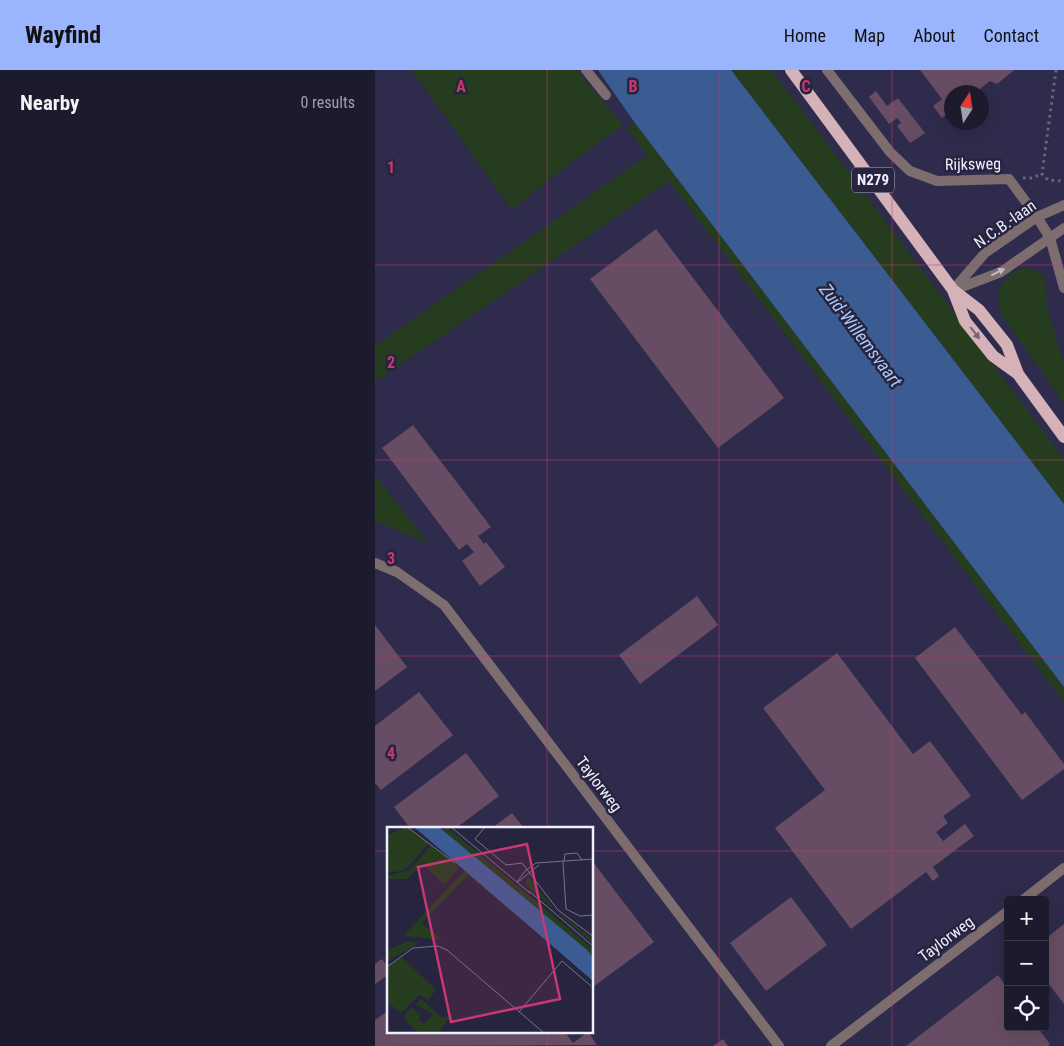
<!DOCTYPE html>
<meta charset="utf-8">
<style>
body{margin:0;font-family:"Roboto Condensed",sans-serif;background:#29283a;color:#f1f3f6}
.controls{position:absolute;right:15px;bottom:15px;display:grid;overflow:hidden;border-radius:5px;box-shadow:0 5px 20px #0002}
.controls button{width:45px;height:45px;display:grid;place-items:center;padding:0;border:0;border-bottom:1px solid #3a394a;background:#1c1b2e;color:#f1f3f6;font:25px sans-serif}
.compass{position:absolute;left:569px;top:15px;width:45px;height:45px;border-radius:50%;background:#1c1b2e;box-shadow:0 5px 20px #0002;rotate:12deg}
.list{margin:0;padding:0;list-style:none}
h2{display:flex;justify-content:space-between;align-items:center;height:65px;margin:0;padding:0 20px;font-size:21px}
h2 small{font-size:16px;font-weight:400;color:#a0a1aa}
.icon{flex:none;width:28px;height:28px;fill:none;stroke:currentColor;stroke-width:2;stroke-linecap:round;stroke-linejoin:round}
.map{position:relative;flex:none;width:689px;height:976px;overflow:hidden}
header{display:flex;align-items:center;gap:30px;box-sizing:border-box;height:70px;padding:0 25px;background:#9ab5fd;color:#111}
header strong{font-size:24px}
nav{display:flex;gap:28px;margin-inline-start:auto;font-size:18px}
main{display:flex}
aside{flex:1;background:#1c1b2e}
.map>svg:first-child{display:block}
.built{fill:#2e2b4c;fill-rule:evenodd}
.green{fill:#253d1e}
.water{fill:#3b5c93}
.building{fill:#674d63}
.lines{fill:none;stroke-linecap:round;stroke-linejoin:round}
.path{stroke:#69677e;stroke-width:3;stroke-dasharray:2.5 4;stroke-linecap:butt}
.service{stroke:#7e6d6f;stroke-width:10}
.minor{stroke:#7e6d6f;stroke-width:10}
.primary{stroke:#d5b2b7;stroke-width:12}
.oneway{fill:#c2bbc5}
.oneway2{fill:#756474}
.grid{fill:none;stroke:#c93873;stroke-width:1;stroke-opacity:0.55}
.labels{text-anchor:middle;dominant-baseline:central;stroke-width:5;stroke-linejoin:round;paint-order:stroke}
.shield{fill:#26243e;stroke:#b3b2c4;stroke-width:1}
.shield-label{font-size:15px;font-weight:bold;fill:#efeffe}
.street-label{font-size:16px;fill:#efeffe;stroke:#26243e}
.water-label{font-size:18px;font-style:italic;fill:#aac8f9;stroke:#26243e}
.inset-road{fill:none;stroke:#76758b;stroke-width:1}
.view{fill:#c93873;fill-opacity:0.15;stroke:#c93873;stroke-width:2.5}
.inset-edge{fill:none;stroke:#efeffe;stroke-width:2.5}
.grid-label{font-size:16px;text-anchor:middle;font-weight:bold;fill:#c93873;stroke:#26243e;stroke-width:5;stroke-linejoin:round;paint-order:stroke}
</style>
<header>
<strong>Wayfind</strong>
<nav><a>Home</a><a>Map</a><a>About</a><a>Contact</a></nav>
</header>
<main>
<aside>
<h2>Nearby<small>0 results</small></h2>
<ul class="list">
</ul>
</aside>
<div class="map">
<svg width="689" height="976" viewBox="0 0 689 976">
<rect width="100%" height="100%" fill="#26243e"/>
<path class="built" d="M0 0H689V976H0ZM576 22H606V52H576ZM14 758H218V962H14ZM633 830H670V957H633Z"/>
<path class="green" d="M37 0H202L248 55 193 95 137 140Z
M356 0H396L412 20 689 389V434Z
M260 53 689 617V632L294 111 0 312V276L273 85 251 58Z
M650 198 658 199 667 205 670 210 672 238 689 293V333L625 243 623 224 628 212 638 202Z
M0 405 54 474 0 451Z"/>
<path class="water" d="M223 0H356L689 434V617L260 53Z"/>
<path class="building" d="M545 0H639L622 14 615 11 601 22H576V41L567 48 558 36 567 29Z
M501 21 512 36 523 28 550 63 535 73 522 56 526 53 522 48 514 54 494 27Z
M281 159 409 328 343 378 215 209Z
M38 355 116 457 103 466 109 474 111 472 130 497 105 516 87 491 99 482 92 474 84 480 7 378Z
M322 526 343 555 265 614 244 585Z
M0 555 32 597 0 621Z
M580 557 647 645 650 642 689 694V699L647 730 540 588Z
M462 583 538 684 555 671 596 726 568 746 573 753 561 762 568 771 590 754 599 766 558 797 564 806 558 811 551 802 476 859 400 758 450 720 388 638Z
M44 622 78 665 6 720 0 713V656Z
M91 683 124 726 81 758H35L19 737Z
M137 743 149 758H117Z
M218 792 279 872 218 917Z
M416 827 452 875 391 921 355 873Z
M689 854V934L670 909V869Z
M7 889 14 898V904L0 914V894Z
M623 905 633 919V957H662L675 974 673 976H531Z
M14 940V962H190L198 973 213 962 222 975 0 976V950Z
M348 969 353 976H338Z"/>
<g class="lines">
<path class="path" d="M681 0 667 104 673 110 689 111
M648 108H656L667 104"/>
<path class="service" d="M211 0 231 25
M675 168 689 218"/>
<path class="minor" d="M452 0 515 82 535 101 562 111 634 109 662 147 675 168
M578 220 610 183 662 147 689 135
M579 220 626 202 689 158
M0 493 22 502 69 535 404 976
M648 830 689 798
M456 976 633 841"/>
<path class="primary" d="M416 0 578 220 590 251 618 286 643 304
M578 220 604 240 632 275 643 304 689 367"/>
</g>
<defs><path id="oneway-solid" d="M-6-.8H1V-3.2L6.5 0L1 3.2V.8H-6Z" transform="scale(1.25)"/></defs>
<use class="oneway" href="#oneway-solid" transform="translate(623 202) rotate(-26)"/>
<use class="oneway2" href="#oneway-solid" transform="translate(600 263) rotate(52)"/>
<path class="grid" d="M172 0V758M344 0V976M517 0V976M0 195H689M0 390H689M0 586H689M0 781H14M218 781H689M172 962V976"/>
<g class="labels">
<rect class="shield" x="477" y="97.5" width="42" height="25" rx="4"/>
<g class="shield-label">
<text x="498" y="110">N279</text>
</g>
<g class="street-label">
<text transform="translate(598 94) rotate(-1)">Rijksweg</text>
<text transform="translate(630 154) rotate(-35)">N.C.B.-laan</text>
<text transform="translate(224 714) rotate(53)">Taylorweg</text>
<text transform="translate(571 869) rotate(-37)">Taylorweg</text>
</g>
<g class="water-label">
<text transform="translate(486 265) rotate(53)">Zuid-Willemsvaart</text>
</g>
</g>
<g transform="translate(12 757)">
<rect width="206" height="206" fill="#26243e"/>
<path d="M19 0 42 16 18 43 0 46V8ZM60 0 206 122V130L57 4ZM44 18 72 40 57 58 35 37 20 52H0V49L23 43ZM74 39 178 129 81 48 35 96 55 113 16 109 77 44ZM141 49 168 83 206 112V117L138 57ZM22 114 32 116 0 134V123ZM15 130 49 163 41 173 32 168 14 186 0 175V140ZM34 172 54 190 65 189 50 206H32L19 195 17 189 25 180 34 188 32 192 37 197 46 187 28 177Z" fill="#253d1e"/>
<path d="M27 0H52L200 123 206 130V154Z" fill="#3b5c93"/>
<path class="inset-road" d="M20 0 68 36M64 0 143 66M98 0 88 12 119 38 135 36 171 83 207 110M177 34 178 27 190 26 195 33M176 35 179 82 193 89 207 88M130 55 138 44 149 36 207 32M131 55 152 38M142 64 207 120M0 140 26 121 51 119 60 123 157 206M132 185 175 134 204 159"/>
<path class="view" d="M140 17 173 172 64 195 31 40Z"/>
<rect width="206" height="206" class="inset-edge"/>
</g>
<g class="grid-label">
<text x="86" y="22">A</text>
<text x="258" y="22">B</text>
<text x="431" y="22">C</text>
<text x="16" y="103">1</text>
<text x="16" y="298">2</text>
<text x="16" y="494">3</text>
<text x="16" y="689">4</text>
</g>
</svg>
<div class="controls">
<button>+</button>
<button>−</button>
<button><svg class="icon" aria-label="locate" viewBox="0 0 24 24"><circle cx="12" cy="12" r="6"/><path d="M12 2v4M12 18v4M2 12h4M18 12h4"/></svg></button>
</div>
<svg class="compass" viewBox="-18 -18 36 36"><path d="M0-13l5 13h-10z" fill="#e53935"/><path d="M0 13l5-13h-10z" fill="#a0a1aa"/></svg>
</div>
</main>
